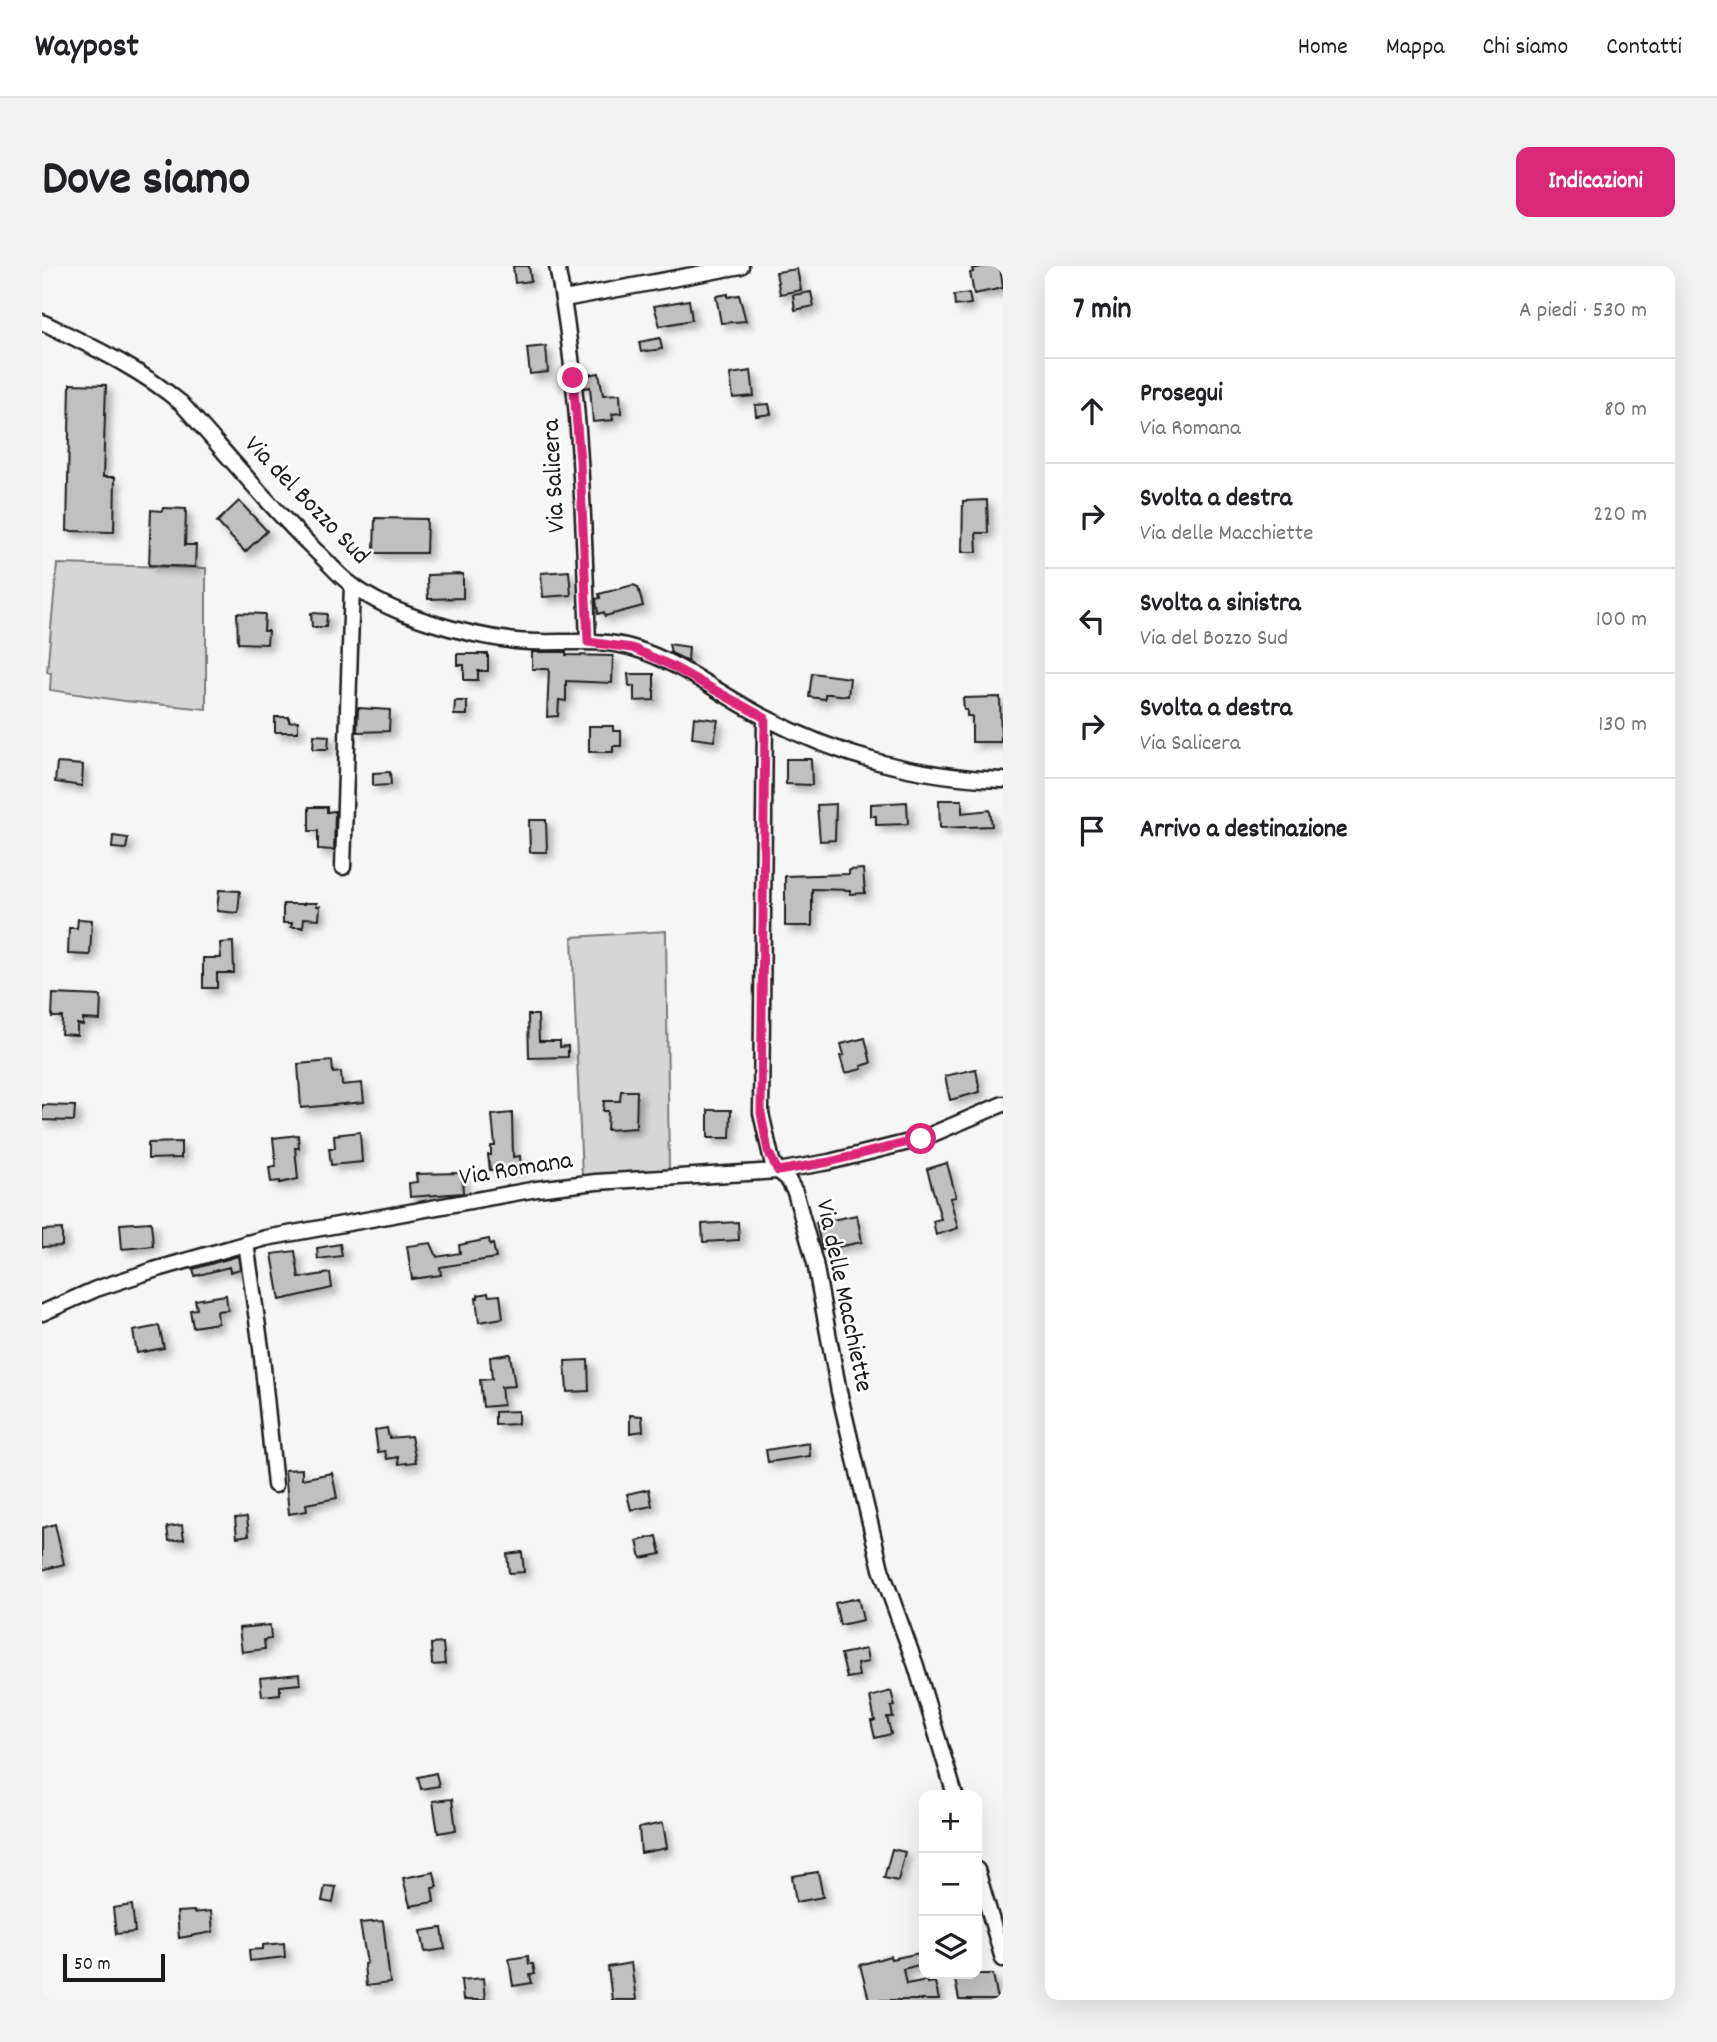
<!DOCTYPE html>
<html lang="it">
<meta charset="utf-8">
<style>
body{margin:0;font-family:Dekko,sans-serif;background:#f2f2f2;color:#202124}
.controls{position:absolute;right:21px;bottom:21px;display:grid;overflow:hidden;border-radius:14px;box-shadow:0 7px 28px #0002}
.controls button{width:63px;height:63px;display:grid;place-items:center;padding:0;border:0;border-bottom:2px solid #e0e0e0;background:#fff;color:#202124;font:35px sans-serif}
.scale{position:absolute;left:21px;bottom:18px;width:102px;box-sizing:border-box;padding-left:7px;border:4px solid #1c1c1c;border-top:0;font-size:19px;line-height:24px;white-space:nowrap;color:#1c1c1c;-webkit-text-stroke:5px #fff;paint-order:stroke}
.stop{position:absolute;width:21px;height:21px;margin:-16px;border:5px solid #db2777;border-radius:50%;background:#fff}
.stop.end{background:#db2777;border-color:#fff;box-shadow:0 2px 7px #0008}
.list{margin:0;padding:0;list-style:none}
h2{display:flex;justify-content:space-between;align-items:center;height:91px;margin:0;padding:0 28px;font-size:30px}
h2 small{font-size:23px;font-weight:400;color:#757577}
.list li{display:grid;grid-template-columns:46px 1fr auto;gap:21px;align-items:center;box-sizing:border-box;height:105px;padding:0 28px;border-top:2px solid #e0e0e0}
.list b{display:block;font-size:26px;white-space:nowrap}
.list p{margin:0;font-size:23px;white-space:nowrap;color:#757577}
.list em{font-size:23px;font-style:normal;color:#757577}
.icon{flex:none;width:38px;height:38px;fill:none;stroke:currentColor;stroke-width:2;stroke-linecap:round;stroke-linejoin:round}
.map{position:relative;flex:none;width:961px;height:1734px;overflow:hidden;border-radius:14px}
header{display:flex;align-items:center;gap:42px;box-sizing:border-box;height:98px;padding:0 35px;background:#fff;border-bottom:2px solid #e0e0e0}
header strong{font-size:33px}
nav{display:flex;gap:38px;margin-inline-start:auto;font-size:24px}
.intro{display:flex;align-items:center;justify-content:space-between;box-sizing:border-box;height:168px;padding:0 42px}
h1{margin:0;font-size:49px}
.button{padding:18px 32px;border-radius:14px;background:#db2777;color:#fff;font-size:24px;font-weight:700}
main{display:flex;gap:42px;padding:0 42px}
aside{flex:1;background:#fff;border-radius:14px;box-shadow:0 7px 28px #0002}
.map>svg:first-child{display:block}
.green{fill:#d6d6d6;stroke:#797979;stroke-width:2}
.building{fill:#c0c0c0;stroke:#1c1c1c;stroke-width:2;filter:url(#shadow)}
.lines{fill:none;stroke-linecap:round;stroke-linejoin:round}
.street-casing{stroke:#1c1c1c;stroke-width:19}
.street{stroke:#fff;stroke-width:14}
.route{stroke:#db2777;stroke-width:9}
.labels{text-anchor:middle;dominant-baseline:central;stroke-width:5;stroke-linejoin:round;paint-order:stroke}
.street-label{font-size:26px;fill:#1c1c1c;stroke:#fff}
</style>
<header>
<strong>Waypost</strong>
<nav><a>Home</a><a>Mappa</a><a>Chi siamo</a><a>Contatti</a></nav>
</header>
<div class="intro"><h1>Dove siamo</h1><a class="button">Indicazioni</a></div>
<main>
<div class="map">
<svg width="961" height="1734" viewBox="0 0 961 1734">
<defs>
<filter id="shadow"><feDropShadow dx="5.5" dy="5.5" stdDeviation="3.5" flood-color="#0004"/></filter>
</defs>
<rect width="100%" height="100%" fill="#f6f6f6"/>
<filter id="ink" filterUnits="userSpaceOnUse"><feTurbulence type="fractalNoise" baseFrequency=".0143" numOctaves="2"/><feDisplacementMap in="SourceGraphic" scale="14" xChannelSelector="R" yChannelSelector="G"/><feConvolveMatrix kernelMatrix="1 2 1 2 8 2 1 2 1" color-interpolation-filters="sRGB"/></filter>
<g filter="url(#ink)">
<path class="green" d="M15 298 164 302V443L82 435 8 424 9 407 5 406Z
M624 665 627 905 540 911 530 671Z"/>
<path class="building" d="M471 0H487L489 15 473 17Z
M945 0H958L961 22 932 28 928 7 931 6 930 3Z
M755 3 759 24 738 28 734 6Z
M769 26 772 40 753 44 751 29Z
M927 27 929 38 913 40 912 29Z
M686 28V31L697 29 704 55 679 57 674 30Z
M647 34 650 54 618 60 612 40Z
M618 72 620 83 599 86 597 76Z
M504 80 506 106 488 108 485 82Z
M709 105 712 130 691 132 688 108Z
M557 107 561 129 578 128 579 147 570 148 571 154 551 156 548 121 542 122 541 110Z
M28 118 64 119 61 211H73L72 266 25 265Z
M727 138 729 148 714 150 713 139Z
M945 234 946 267H934L935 286H920L921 235Z
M197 235 225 265 203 286 175 256Z
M121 242 144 243 143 279H154L153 301 107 299 109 244 120 245Z
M333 252 385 253 384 287H332Z
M527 305 529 329 501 331 499 307Z
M421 308V332L386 333 385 309Z
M591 319 596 321 601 340 563 350 562 346 556 348 554 333 558 332 557 328Z
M195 347 223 348 222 365H226L225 378 196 377Z
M269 347 285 348 284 361H270Z
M627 378 647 381 646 395 629 387Z
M490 386H524V389L571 390 570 417 524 415V435L517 434 516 450 505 451 507 403H490Z
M415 388H446V405H436V414H422V399H415Z
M770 407 808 412 806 430 788 428H783V433L767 431Z
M586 408H612V434L592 435V420H587Z
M958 431 959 476H930V450H925V444H922L921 432Z
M413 435H425V449H412Z
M316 442 348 444 347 465 315 466Z
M233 451H247V456L256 455V466H233Z
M652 451 676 454 672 475 650 472Z
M547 460H571V465H579V480H571V486H547Z
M272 469 287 470 286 483H271Z
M744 493H769L770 519 744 518Z
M15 497 41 499 40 520 13 516Z
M348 506 349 519 331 520V507Z
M897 534H920V547L948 544 950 560 898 562Z
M865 536 866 558 834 559V550H829V538Z
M794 538 793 574 778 575 775 539Z
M267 541H285V546L293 545 292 584 276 583V565H267Z
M487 554H504L505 586H488Z
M71 570 86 572 84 583 70 582Z
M821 603 823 627 808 628V624L770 623V660H743V610L807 608V604Z
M177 624 198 625 196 647 175 645Z
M263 637H275V640H278L277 653 262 652 261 661H249L250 657H241V638H263Z
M36 653 50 654 48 689 26 688 27 662H35Z
M191 676 192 707H175V722H161V692H179L178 677Z
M11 728 59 730 58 754 41 753V759L35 758V769L19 768 20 751H10Z
M486 749H496L497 775H518V781L526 780V791L487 792Z
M823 772 829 797 819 800 820 803 803 807 798 790 802 789 799 778Z
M290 795 291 807 299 806 300 819 320 817 322 836 259 842 256 798Z
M934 803 938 826 908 834 903 810Z
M579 825H595L594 862 565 864 566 845H561L562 835H578Z
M0 839 33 840 32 855 0 854Z
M666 844H689L688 872H666Z
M470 847 471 891 478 890 479 903 448 904 446 889H449V880H453L450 849Z
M318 866 320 896 289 899 287 882H293L292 869Z
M256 869 257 882H253L256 913 238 917V915L229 916 227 901 234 900 231 872Z
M139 876V892L106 893V877Z
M905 897 914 931 908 932 916 962 894 969 891 955 899 953 885 903Z
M417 907 420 908 421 927 368 931 367 917 375 916 374 908Z
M815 949 820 976 780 984 774 957Z
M109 956 111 980 80 983 78 958Z
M696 956 697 974 661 976 660 958Z
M20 963V980L0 981V964Z
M447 973 448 979 451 978 454 992 398 1001 399 1009 370 1013 365 980 389 977 395 991 418 987 417 979Z
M298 978 300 990 276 993 275 982Z
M253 985 257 1012 288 1007 290 1022 238 1034 230 988Z
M196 990 198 1003 188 1006 187 1001 153 1010 151 1003Z
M446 1027 447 1030 458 1029 461 1052 437 1056 434 1032H436V1029Z
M184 1029 186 1044 175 1045 176 1057 151 1061 148 1044 155 1043 153 1034Z
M117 1060 122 1082 95 1087 91 1065Z
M468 1088 473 1120 459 1121 461 1139 441 1141 438 1114 450 1113 448 1091Z
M546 1094 547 1125 525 1126 523 1095Z
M476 1145V1158L453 1159V1146Z
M588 1149 600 1150 601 1165 588 1167Z
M345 1162 347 1172 369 1170 374 1196 357 1198 356 1191 345 1193 343 1185 336 1186 333 1164Z
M767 1177 768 1190 726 1196 724 1184Z
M260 1203V1213L290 1207 295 1232 264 1238 265 1245 247 1248 243 1204Z
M607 1223 610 1240 589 1244 585 1228Z
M205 1251 207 1269 195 1271 193 1252Z
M13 1258 22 1298 0 1304V1262Z
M140 1259 142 1273 127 1275 125 1261Z
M615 1270 619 1288 599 1292 595 1275Z
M480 1286 482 1306 467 1307 465 1288Z
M816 1332 821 1354 798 1359 793 1337Z
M228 1359 229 1373 222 1374 223 1383 200 1386 197 1362Z
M401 1377 403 1398 390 1399 389 1378Z
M824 1383 826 1396 815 1398 817 1410 805 1412 799 1388Z
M257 1408 258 1418 238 1420V1428L220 1430 218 1412Z
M849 1425 853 1440 849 1441 851 1451H845L849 1468 833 1472 829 1455H833L828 1431Z
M394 1507 397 1520 379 1523 376 1511Z
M410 1533 414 1564 396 1567 391 1535Z
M621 1557 625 1582 599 1587 597 1562Z
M850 1583 863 1586 856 1615 842 1612Z
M392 1606 395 1621 390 1622 392 1636 368 1640 361 1612Z
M776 1606 781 1631 754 1636 750 1610Z
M283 1620 294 1621 291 1637 280 1635Z
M90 1639 93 1666 74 1668 71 1642Z
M152 1645V1647L169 1645 171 1666 137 1672 135 1646Z
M341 1655 348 1717 324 1720 322 1698 325 1697 318 1657Z
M400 1662 403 1683 383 1686 379 1665Z
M242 1677 243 1691 208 1695 207 1684 221 1683V1679Z
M878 1687 881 1698 861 1703 864 1718 885 1714V1717L893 1716 897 1734H827L818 1699 848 1690 849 1693Z
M486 1690 487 1698H491L493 1708 488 1709 490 1717 471 1720 467 1693Z
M589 1697 594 1734H570L566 1701Z
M920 1708H951L956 1734H917L912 1709Z
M441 1712 443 1734H421L419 1714Z"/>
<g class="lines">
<g class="street-casing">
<path id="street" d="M515 0C539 124 541 250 546 376
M522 33 699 0
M0 56C49 80 97 102 139 137 184 187 227 240 275 286 287 297 297 310 310 319 350 350 424 369 474 375 513 379 553 371 591 382 638 396 679 429 722 451 799 491 874 511 961 514
M723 452 719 847 730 895 736 905 745 912 753 926 773 997 797 1126 839 1303 874 1400 913 1529
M301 601 310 319
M204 977 219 1082 233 1219
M0 1047 54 1023 112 1004 224 972 495 923 554 916 736 905 787 896 879 873 961 838
M935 1604 961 1693"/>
</g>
<use href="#street" class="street"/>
</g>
</g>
<g class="lines" filter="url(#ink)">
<path class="route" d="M531 112 538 195 546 376 590 382 628 399 723 452 719 847 726 885 736 905 787 896 879 873"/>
</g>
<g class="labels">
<g class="street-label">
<text transform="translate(513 210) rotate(-93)">Via Salicera</text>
<text transform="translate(264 235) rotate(46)">Via del Bozzo Sud</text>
<text transform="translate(474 904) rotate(-9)">Via Romana</text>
<text transform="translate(801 1030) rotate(78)">Via delle Macchiette</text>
</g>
</g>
</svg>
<div class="controls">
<button>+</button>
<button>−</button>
<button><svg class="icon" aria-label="layers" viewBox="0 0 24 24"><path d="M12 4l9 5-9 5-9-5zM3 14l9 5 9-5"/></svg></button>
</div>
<div class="scale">50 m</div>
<div class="stop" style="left:879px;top:873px"></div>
<div class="stop end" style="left:531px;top:112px"></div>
</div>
<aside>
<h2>7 min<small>A piedi · 530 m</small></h2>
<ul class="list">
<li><svg class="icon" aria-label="ahead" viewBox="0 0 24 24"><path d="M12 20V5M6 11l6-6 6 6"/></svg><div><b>Prosegui</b><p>Via Romana</p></div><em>80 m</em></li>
<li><svg class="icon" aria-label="right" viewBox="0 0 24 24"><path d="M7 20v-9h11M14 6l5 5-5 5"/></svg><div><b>Svolta a destra</b><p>Via delle Macchiette</p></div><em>220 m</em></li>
<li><svg class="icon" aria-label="left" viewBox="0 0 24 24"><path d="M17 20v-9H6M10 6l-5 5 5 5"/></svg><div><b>Svolta a sinistra</b><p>Via del Bozzo Sud</p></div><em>100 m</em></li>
<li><svg class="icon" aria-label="right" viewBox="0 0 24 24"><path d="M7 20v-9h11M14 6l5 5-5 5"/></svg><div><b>Svolta a destra</b><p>Via Salicera</p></div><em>130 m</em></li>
<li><svg class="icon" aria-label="arrive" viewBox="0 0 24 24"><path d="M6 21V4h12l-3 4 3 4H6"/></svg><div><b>Arrivo a destinazione</b></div></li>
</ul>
</aside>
</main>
